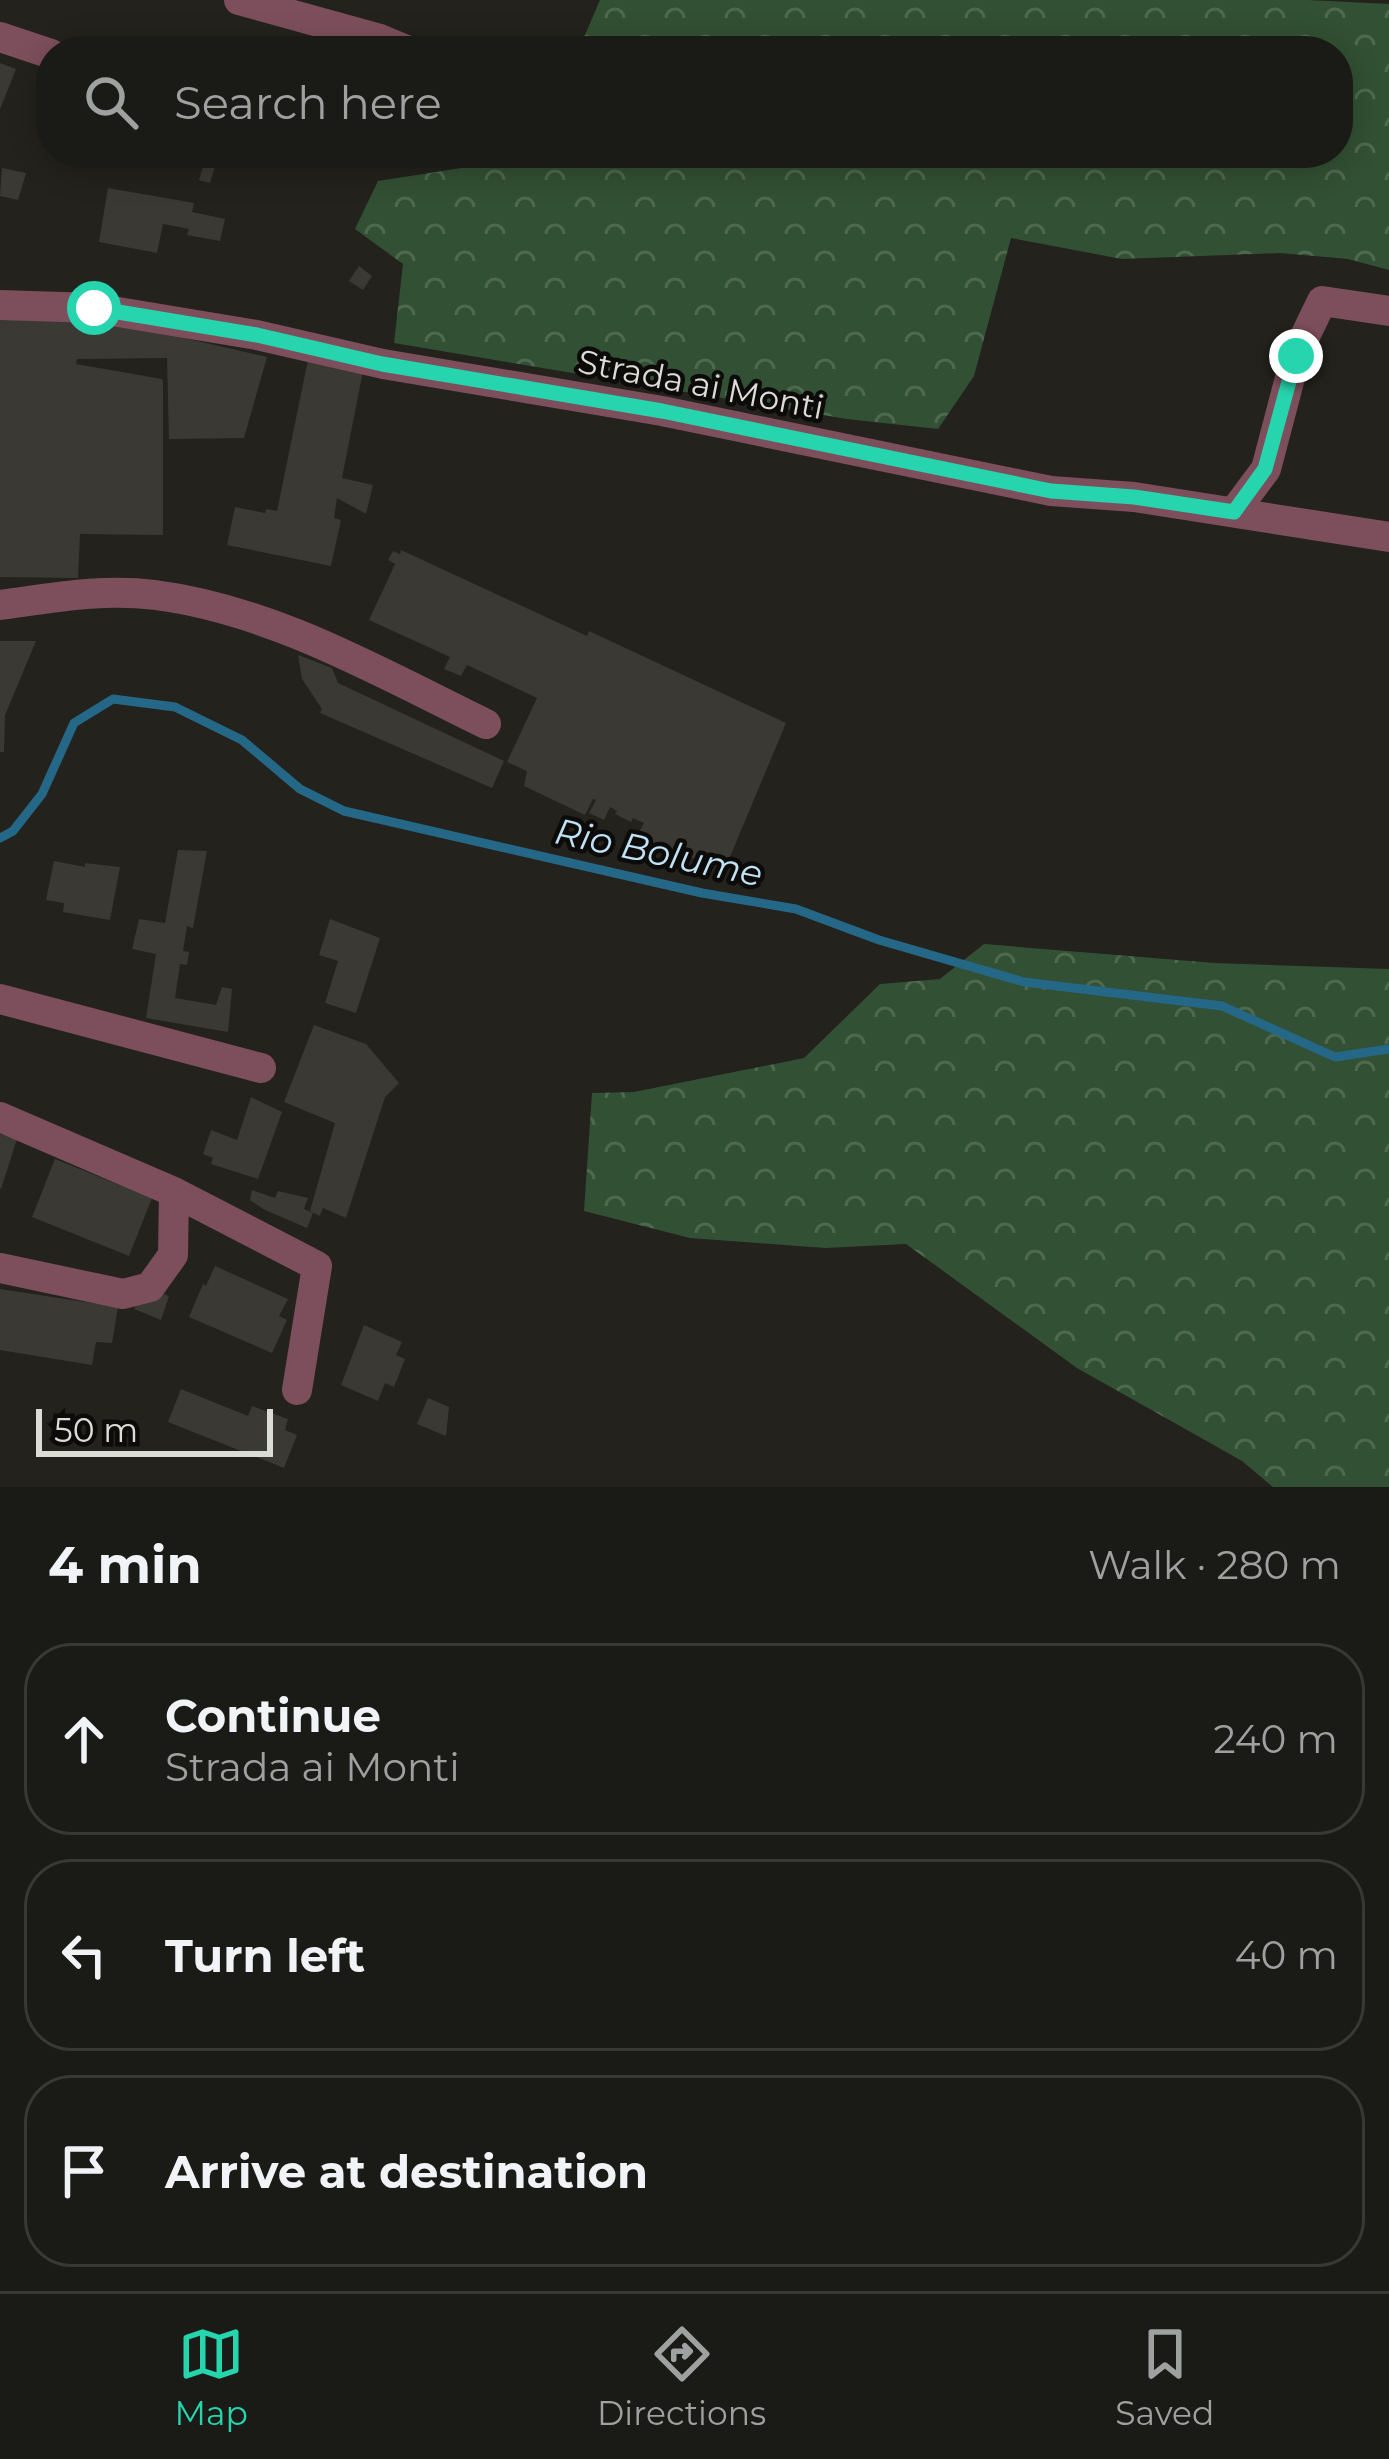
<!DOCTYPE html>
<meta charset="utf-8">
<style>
body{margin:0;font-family:Montserrat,sans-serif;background:#23231f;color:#f1f3f6}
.scale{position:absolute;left:36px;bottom:30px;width:237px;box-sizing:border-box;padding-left:12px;border:6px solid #dbdbd7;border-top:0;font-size:33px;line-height:42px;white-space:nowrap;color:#dbdbd7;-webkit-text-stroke:9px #0c0b09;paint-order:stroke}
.stop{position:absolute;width:36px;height:36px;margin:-27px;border:9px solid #26d5ae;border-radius:50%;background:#fff}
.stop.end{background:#26d5ae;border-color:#fff;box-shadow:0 3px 12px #0008}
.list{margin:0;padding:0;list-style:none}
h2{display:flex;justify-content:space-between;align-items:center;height:156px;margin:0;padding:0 48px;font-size:51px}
h2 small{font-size:39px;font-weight:400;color:#9fa1a1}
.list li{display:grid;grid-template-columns:78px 1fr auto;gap:36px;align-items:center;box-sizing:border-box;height:192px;margin:0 24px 24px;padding:0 24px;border:3px solid #383835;border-radius:48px}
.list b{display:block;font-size:45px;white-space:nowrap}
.list p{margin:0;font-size:39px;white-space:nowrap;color:#9fa1a1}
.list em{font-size:39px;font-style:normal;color:#9fa1a1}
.icon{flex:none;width:66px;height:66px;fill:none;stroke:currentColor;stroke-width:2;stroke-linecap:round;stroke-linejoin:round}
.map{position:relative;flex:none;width:1389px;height:1487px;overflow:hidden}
.search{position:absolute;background:#1a1a16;box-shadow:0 6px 30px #0003;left:36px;right:36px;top:36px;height:132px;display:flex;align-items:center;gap:30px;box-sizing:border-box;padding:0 42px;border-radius:48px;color:#9fa1a1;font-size:45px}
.sheet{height:804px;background:#1a1a16}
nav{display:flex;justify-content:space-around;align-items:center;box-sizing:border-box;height:168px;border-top:3px solid #383835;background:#1a1a16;font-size:33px;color:#9fa1a1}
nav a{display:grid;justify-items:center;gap:6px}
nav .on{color:#26d5ae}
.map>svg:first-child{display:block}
.forest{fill:url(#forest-crowns)}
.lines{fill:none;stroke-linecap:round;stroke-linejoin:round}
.stream{stroke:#256787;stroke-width:9}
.building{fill:#3b3934}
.minor{stroke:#7d4f5c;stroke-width:30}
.route{stroke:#26d5ae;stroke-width:15}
.labels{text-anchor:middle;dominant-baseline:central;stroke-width:9;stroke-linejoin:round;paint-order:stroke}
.street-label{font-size:33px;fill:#dbdbd7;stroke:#0c0b09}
.water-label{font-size:36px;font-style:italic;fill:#c0e2f5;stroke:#0c0b09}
</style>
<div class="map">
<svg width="1389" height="1487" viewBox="0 0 1389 1487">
<defs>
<pattern id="forest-crowns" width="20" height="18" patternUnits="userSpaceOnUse" patternTransform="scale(3)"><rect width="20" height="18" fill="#325033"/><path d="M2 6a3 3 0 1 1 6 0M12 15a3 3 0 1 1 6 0" fill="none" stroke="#4f6950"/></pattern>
</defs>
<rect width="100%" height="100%" fill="#23221d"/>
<path class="forest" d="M600 0H1308L1389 4V270L1348 259 1280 253 1122 259 1011 238 974 376 938 429 847 419 394 343 403 264 355 229 378 181 487 164 496 153H1338V51H573L585 35Z
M984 944 1214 963 1389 969V1487H1273L1242 1461 1077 1368 906 1244 825 1248 690 1238 584 1211 592 1093 634 1092 804 1058 880 984 940 979Z"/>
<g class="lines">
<path class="stream" d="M0 838 13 831 42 794 74 723 113 699 175 707 242 740 300 789 344 811 702 893 796 909 879 940 1024 982 1222 1006 1335 1057 1389 1049"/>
</g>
<path class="building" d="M0 63 16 69 0 109Z
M206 156 217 159 210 183 199 180Z
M2 168 26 173 18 200 0 196Z
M108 188 194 203 192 212 225 219 220 241 187 235 189 229 163 224 157 253 99 242Z
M359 266 372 276 363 290 349 281Z
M0 313 80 314 267 357 244 438 169 439 167 358 77 359 76 364 162 379 163 382V535L80 534 78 578 0 577Z
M308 360 363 371 342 478 373 485 366 514 337 498 334 518 341 520 331 566 227 545 235 507 265 513 266 509 277 511Z
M401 550 587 636 589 631 786 723 727 864 631 848 644 823 633 818 631 822 615 814 617 811 610 807 604 820 589 813 596 800 593 799 585 815 524 786 527 771 507 762 537 698 467 665 461 676 444 669 450 657 369 620 395 564 388 560 393 551 400 554Z
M0 641H36L5 715 4 752H0Z
M298 655 332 668 338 683 504 761 492 788 320 713 322 709 302 679Z
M178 850 207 851 193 928 187 926 183 951 189 952 187 965 180 964 175 998 216 1005 222 987 232 989 228 1032 146 1018 156 954 132 949 139 919 165 923Z
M54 861 85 867V863L120 867 110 920 63 912 64 903 46 900Z
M330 919 380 938 356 1013 325 1003 338 961 319 955Z
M314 1025 366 1044 399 1083 385 1097 346 1218 323 1208 320 1216 310 1211 335 1123 284 1102Z
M251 1097 282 1112 258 1179 211 1164 213 1158 203 1154 211 1130 237 1140Z
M0 1134 17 1139 1 1189 0 1188Z
M55 1159 152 1198 129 1256 32 1217Z
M252 1190 275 1198 278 1191 308 1198 304 1209 313 1213 307 1228 263 1209 250 1200Z
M215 1266 288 1299 279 1316 287 1320 272 1353 189 1317 203 1284 206 1286Z
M0 1289 118 1307 112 1343 96 1342 92 1365 0 1350Z
M156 1290 169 1296 161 1320 134 1309 138 1299Z
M364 1325 402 1342 396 1355 405 1359 394 1387 385 1383 378 1401 341 1385Z
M181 1389 248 1416 252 1406 288 1419 285 1430 297 1435 284 1468 168 1422Z
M428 1398 449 1407 446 1436 417 1424Z"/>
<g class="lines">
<path class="minor" d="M239 0 380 39 409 51
M0 37 51 54
M0 305 94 308 257 335 383 364 662 411 1051 491 1134 497 1389 537
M1234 512 1266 469 1296 355 1322 301 1389 311
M0 605C52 598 103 588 155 595 273 610 381 673 486 724
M0 999 261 1068
M0 1117 174 1192 317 1266 297 1390
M0 1268 123 1294 150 1287 173 1255 174 1192"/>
</g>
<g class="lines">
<path class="route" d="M94 308 257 335 382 364 662 411 1051 491 1134 497 1234 512 1265 469 1296 356"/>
</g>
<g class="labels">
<g class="street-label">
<text transform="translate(701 384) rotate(11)">Strada ai Monti</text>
</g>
<g class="water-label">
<text transform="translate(659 852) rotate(12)">Rio Bolume</text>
</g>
</g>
</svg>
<div class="scale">50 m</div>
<div class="stop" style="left:94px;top:308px"></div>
<div class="stop end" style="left:1296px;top:356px"></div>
<div class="search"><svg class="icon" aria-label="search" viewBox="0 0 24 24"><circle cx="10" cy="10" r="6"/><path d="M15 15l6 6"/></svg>Search here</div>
</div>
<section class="sheet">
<h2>4 min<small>Walk · 280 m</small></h2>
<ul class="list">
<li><svg class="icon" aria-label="ahead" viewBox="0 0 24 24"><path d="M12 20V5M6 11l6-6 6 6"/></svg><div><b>Continue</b><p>Strada ai Monti</p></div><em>240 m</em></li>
<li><svg class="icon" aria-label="left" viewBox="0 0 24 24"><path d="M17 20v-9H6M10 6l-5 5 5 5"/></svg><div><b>Turn left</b></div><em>40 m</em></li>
<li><svg class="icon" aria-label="arrive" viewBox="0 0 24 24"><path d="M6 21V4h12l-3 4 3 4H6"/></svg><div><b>Arrive at destination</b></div></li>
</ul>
</section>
<nav>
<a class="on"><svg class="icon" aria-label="map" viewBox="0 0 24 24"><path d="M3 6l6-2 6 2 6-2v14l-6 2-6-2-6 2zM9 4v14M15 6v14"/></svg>Map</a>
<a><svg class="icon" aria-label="directions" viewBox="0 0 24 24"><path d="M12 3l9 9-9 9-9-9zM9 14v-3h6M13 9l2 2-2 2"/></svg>Directions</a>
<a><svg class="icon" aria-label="saved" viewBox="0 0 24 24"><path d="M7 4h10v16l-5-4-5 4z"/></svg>Saved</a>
</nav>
